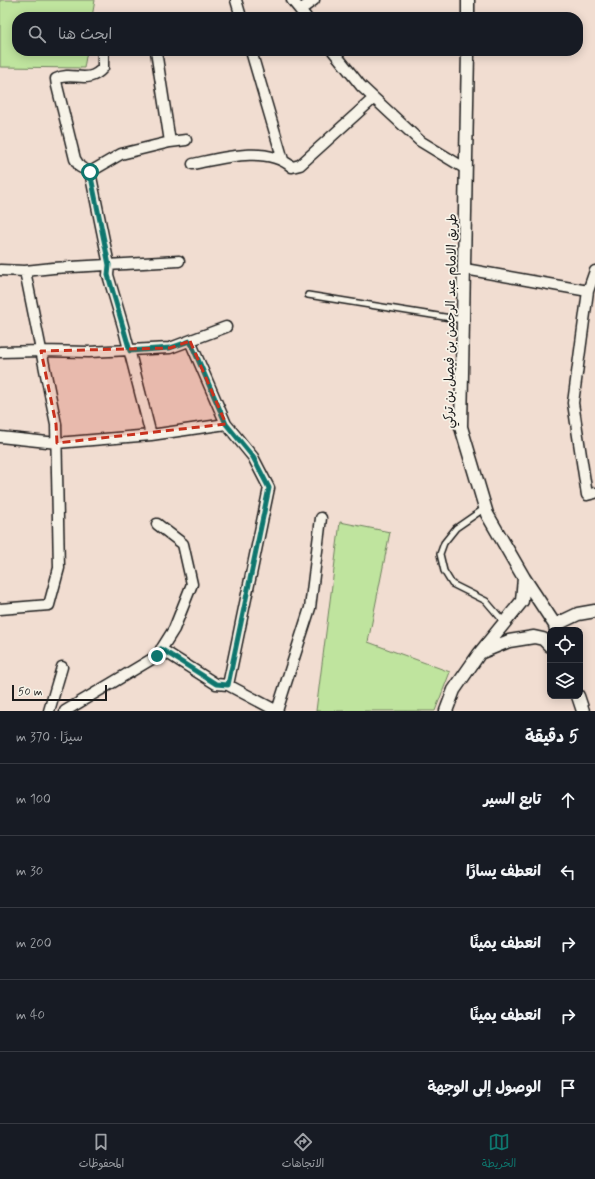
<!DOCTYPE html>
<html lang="ar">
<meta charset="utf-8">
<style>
body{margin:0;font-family:Mynerve,"Playpen Sans Arabic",sans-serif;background:#20242c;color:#f1f3f6;direction:rtl}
.controls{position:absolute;right:12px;bottom:12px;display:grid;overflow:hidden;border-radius:8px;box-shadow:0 2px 10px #0003}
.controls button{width:36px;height:36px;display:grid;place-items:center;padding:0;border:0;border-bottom:1px solid #363941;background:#171b24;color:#f1f3f6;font:20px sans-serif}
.scale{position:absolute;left:12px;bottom:10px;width:95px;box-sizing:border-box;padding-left:4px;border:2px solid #1c1c1c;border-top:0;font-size:11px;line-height:14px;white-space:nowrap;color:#1c1c1c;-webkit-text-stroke:3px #f7f3e8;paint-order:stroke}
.stop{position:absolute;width:12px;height:12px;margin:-9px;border:3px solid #0f766e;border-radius:50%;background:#fff}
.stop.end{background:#0f766e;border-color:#fff;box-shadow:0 1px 4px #0008}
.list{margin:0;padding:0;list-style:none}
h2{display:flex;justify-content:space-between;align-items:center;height:52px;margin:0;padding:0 16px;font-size:17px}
h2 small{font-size:13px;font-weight:400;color:#9ea1a6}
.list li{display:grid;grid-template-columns:26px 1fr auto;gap:12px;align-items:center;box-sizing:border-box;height:72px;padding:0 16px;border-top:1px solid #363941}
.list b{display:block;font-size:15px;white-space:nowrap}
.list em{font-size:13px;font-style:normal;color:#9ea1a6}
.icon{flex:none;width:22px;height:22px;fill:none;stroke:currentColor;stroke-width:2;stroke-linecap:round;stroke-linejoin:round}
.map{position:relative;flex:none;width:595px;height:711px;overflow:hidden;direction:ltr}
.search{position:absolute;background:#171b24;box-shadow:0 2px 10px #0003;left:12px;right:12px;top:12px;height:44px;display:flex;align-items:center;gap:10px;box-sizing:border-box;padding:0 14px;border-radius:16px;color:#9ea1a6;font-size:15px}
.sheet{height:412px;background:#171b24}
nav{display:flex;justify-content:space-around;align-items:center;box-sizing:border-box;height:56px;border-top:1px solid #363941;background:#171b24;font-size:11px;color:#9ea1a6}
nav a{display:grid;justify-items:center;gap:2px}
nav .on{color:#0f766e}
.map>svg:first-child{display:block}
.green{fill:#bfe49e;stroke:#6e805d}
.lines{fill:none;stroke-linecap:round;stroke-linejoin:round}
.service-casing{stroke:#1c1c1c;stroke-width:8}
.minor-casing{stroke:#1c1c1c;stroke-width:13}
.tertiary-casing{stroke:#1c1c1c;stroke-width:15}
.service{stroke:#f7f3e8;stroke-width:5}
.minor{stroke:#f7f3e8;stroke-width:10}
.tertiary{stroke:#f7f3e8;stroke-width:12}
.route{stroke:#0f766e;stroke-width:5}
.marked{fill:#c8321e;fill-opacity:0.2;stroke:#c8321e;stroke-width:3;stroke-dasharray:8 5;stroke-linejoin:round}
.labels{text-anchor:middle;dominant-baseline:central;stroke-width:3.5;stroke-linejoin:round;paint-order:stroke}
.street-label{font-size:13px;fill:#1c1c1c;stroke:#f7f3e8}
</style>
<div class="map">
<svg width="595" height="711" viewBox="0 0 595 711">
<rect width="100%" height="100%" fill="#f1ddd1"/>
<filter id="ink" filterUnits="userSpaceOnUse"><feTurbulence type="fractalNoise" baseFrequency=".025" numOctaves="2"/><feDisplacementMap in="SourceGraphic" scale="8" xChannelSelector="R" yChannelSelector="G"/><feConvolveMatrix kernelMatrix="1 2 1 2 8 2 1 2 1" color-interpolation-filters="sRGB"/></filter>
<g filter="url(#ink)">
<path class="green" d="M0 0H95L92 17H17V51H87L84 68 0 67Z
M340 522 390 532 368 642 450 672 435 711H316Z"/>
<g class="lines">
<g class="service-casing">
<path id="service" d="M308 295 463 320
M485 508 456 528 444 543 440 554 444 571 452 584 486 601 504 622"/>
</g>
<g class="minor-casing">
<path id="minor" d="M236 0 241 17
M292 0 306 17
M300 10 314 0
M156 51 170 142
M251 51 283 160
M333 51 361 86 420 141 466 169
M193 164C222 158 267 145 292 167L300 165 374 98
M90 172 109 265 108 275 123 326 151 435
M90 172 80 167 75 159 57 86 56 79C73 70 87 86 103 68V51
M90 172 121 154 170 142 186 140
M465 269 588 291
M0 270 25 271 53 268 179 261
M595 271 588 291 573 403 587 495 595 493
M190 341 226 424 253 457 269 488 228 685
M0 352 41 351 89 352 170 348 226 327
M0 437 57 443 151 435 226 424
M0 609 49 605 59 568 56 424 25 271
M161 649 216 684 228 685 277 711
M49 711 62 667
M65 711 157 656 174 629 192 584 183 544 157 524
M277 711 310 608 321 518"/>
</g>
<g class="tertiary-casing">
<path id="tertiary" d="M468 17V0
M468 51 461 427 487 514 524 578 555 625 556 630
M555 625 578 614 595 611
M482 652 509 641 534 637 543 639 550 646
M578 696 583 711
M446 711 454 690 479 654 522 601 524 578"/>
</g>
<use href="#service" class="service"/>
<use href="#minor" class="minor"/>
<use href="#tertiary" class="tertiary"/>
</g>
</g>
<g class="lines" filter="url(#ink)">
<path class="route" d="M90 172 109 265 108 275 130 351 170 348 190 341 226 424 253 457 269 488 228 685 216 684 161 649 157 656"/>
</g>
<path class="marked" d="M190 341 226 424 57 443 56 424 41 351 170 348Z"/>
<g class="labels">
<g class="street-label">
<text transform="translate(451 321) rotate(-89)">طريق الامام عبد الرحمن بن فيصل بن تركي</text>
</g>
</g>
</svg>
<div class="controls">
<button><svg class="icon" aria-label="locate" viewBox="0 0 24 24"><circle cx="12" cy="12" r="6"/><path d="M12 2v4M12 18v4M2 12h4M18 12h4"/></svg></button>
<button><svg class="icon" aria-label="layers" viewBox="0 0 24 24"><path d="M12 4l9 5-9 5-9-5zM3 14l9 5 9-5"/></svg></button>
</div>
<div class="scale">50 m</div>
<div class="stop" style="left:90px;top:172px"></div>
<div class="stop end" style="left:157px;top:656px"></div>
<div class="search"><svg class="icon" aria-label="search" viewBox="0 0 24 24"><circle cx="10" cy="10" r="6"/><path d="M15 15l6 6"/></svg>ابحث هنا</div>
</div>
<section class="sheet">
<h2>5 دقيقة<small>سيرًا · 370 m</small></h2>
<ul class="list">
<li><svg class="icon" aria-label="ahead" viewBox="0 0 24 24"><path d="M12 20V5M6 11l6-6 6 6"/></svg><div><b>تابع السير</b></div><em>100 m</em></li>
<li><svg class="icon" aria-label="left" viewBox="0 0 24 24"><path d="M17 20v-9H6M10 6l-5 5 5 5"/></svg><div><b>انعطف يسارًا</b></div><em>30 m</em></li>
<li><svg class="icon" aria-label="right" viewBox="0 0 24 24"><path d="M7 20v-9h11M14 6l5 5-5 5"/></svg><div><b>انعطف يمينًا</b></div><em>200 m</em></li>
<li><svg class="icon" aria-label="right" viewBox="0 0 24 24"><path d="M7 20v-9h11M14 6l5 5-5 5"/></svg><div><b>انعطف يمينًا</b></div><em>40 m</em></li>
<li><svg class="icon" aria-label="arrive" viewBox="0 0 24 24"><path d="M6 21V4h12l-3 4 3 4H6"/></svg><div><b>الوصول إلى الوجهة</b></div></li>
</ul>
</section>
<nav>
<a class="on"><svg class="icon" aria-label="map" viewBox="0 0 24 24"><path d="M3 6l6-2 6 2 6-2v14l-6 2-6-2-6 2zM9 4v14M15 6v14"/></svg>الخريطة</a>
<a><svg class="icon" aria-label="directions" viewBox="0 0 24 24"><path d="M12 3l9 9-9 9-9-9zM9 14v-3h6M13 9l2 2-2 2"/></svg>الاتجاهات</a>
<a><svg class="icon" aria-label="saved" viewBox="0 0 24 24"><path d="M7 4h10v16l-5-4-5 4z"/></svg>المحفوظات</a>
</nav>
